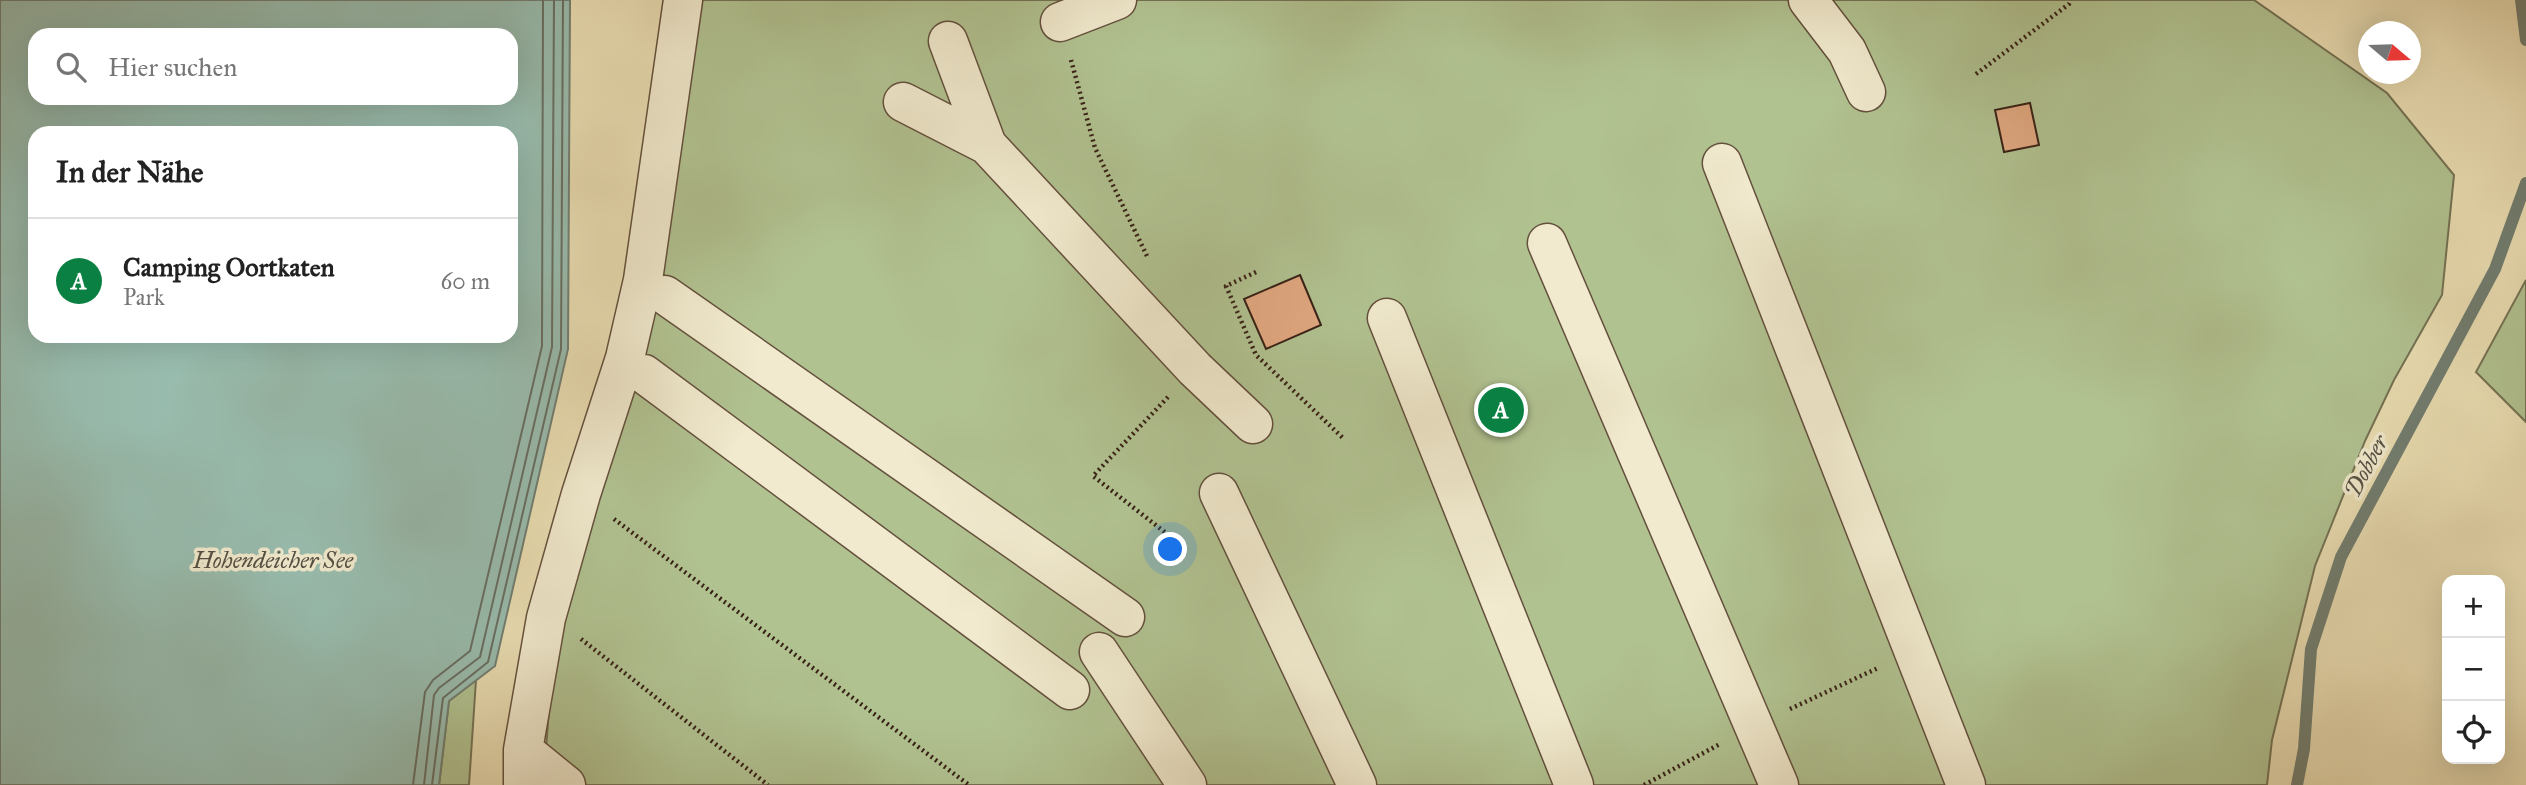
<!DOCTYPE html>
<html lang="de">
<meta charset="utf-8">
<style>
body{margin:0;font-family:"IM FELL Great Primer",serif;background:#f6f6f6;color:#222}
.controls{position:absolute;right:21px;bottom:21px;display:grid;overflow:hidden;border-radius:14px;box-shadow:0 7px 28px #0002}
.controls button{width:63px;height:63px;display:grid;place-items:center;padding:0;border:0;border-bottom:2px solid #e0e0e0;background:#fff;color:#222;font:35px sans-serif}
.compass{position:absolute;left:2358px;top:21px;width:63px;height:63px;border-radius:50%;background:#fff;box-shadow:0 7px 28px #0002;rotate:109deg}
.you{position:absolute;left:1171px;top:550px;width:24px;height:24px;margin:-18px;border:5px solid #fff;border-radius:50%;background:#1a73e8;box-shadow:0 0 0 10px #1a73e833}
.badge{display:grid;place-items:center;width:46px;height:46px;border-radius:50%;background:#0b8043;color:#fff;font-size:23px;font-weight:700}
.pin{position:absolute;translate:-50% -50%;border:4px solid #fff;box-shadow:0 2px 7px #0006}
.list{margin:0;padding:0;list-style:none}
h2{display:flex;justify-content:space-between;align-items:center;height:91px;margin:0;padding:0 28px;font-size:30px}
h2 small{font-size:23px;font-weight:400;color:#767676}
.list li{display:grid;grid-template-columns:46px 1fr auto;gap:21px;align-items:center;box-sizing:border-box;height:126px;padding:0 28px;border-top:2px solid #e0e0e0}
.list b{display:block;font-size:26px;white-space:nowrap}
.list p{margin:0;font-size:23px;white-space:nowrap;color:#767676}
.list em{font-size:23px;font-style:normal;color:#767676}
.icon{flex:none;width:38px;height:38px;fill:none;stroke:currentColor;stroke-width:2;stroke-linecap:round;stroke-linejoin:round}
.map{position:relative;flex:none;width:2526px;height:785px;overflow:hidden}
.search{position:absolute;background:#fff;box-shadow:0 7px 28px #0002;left:28px;top:28px;width:490px;height:77px;display:flex;align-items:center;gap:18px;box-sizing:border-box;padding:0 24px;border-radius:21px;color:#767676;font-size:26px}
.panel{position:absolute;background:#fff;box-shadow:0 7px 28px #0002;left:28px;top:126px;width:490px;height:217px;border-radius:21px}
.map>svg:first-child{display:block}
.green{fill:#b1c291;stroke:#747254;stroke-width:2}
.water{fill:#98bcae;stroke:#717e71;stroke-width:2;fill-rule:evenodd}
.lines{fill:none;stroke-linecap:round;stroke-linejoin:round}
.shore{stroke:#686e62;stroke-width:2}
.stream{stroke:#717e71;stroke-width:12}
.building{fill:#e1a881;stroke:#372116;stroke-width:2}
.minor-casing{stroke:#64503d;stroke-width:41}
.path{stroke:#372116;stroke-width:4.5;stroke-dasharray:2 3.5;stroke-linecap:butt}
.minor{stroke:#f1eace;stroke-width:38}
.labels{text-anchor:middle;dominant-baseline:central;stroke-width:7;stroke-linejoin:round;paint-order:stroke}
.water-label{font-size:23px;font-style:italic;fill:#545044;stroke:#f1eace}
</style>
<div class="map">
<svg width="2526" height="785" viewBox="0 0 2526 785">
<rect width="100%" height="100%" fill="#eadeb3"/>
<filter id="stains"><feTurbulence type="fractalNoise" baseFrequency=".00286" numOctaves="4"/><feColorMatrix values="0 0 0 0 .2 0 0 0 0 .09 0 0 0 0 .02 0 0 0 .5 -.17"/></filter>
<radialGradient id="worn" r=".72"><stop offset=".6" stop-color="#630" stop-opacity="0"/><stop offset="1" stop-color="#630" stop-opacity=".3"/></radialGradient>
<path class="green" d="M697 0H2254L2387 93 2454 175 2442 295 2394 380 2365 441 2315 566 2272 740 2267 785H550L546 748 558 596Z
M2526 280V422L2476 372Z
M476 680 469 785H439L449 701Z"/>
<path class="water" d="M0 0H570L568 349 495 666 449 701 439 785H0ZM35 35H511V98H35ZM35 133H511V336H35Z"/>
<g class="lines">
<path class="shore" d="M413 785 425 692 433 680 470 651 542 346 543 0
M424 785 434 695 439 688 480 657 552 347 554 0
M432 785 443 698 488 662 561 349 563 0"/>
<path class="stream" d="M2521 0 2526 40
M2297 785 2304 749 2311 649 2341 557 2495 269 2526 183"/>
</g>
<path class="building" d="M2030 103 2039 145 2004 152 1995 110Z
M1300 275 1321 325 1266 349 1244 299Z"/>
<g class="lines">
<g class="minor-casing">
<path id="minor" d="M1808 0 1847 51 1866 92
M1060 22 1117 0
M948 41 987 145 1195 369 1253 424
M903 102 987 145
M1722 163 1966 785
M1547 243 1779 785
M665 295 1125 617
M1387 318 1574 785
M644 374 1070 690
M1219 493 1357 785
M1099 652 1187 785
M523 750 566 785
M523 785V750L546 618 581 494 625 358 643 280 683 0"/>
</g>
<path class="path" d="M1071 60 1095 148 1147 256
M1976 74 2069 4 2071 0
M1256 272 1226 286 1256 355 1344 439
M1168 397 1093 476 1180 544
M614 519 969 785
M581 639 768 785
M1790 709 1878 668
M1644 785 1720 744"/>
<use href="#minor" class="minor"/>
</g>
<g class="labels">
<g class="water-label">
<text transform="translate(2366 466) rotate(-62)">Dobber</text>
<text x="273" y="560">Hohendeicher See</text>
</g>
</g>
<rect width="100%" height="100%" filter="url(#stains)"/>
<rect width="100%" height="100%" fill="url(#worn)"/>
</svg>
<div class="controls">
<button>+</button>
<button>−</button>
<button><svg class="icon" aria-label="locate" viewBox="0 0 24 24"><circle cx="12" cy="12" r="6"/><path d="M12 2v4M12 18v4M2 12h4M18 12h4"/></svg></button>
</div>
<svg class="compass" viewBox="-18 -18 36 36"><path d="M0-13l5 13h-10z" fill="#e53935"/><path d="M0 13l5-13h-10z" fill="#767676"/></svg>
<div class="you"></div>
<div class="pin badge" style="left:1501px;top:410px">A</div>
<div class="search"><svg class="icon" aria-label="search" viewBox="0 0 24 24"><circle cx="10" cy="10" r="6"/><path d="M15 15l6 6"/></svg>Hier suchen</div>
<section class="panel">
<h2>In der Nähe<small></small></h2>
<ul class="list">
<li><span class="badge">A</span><div><b>Camping Oortkaten</b><p>Park</p></div><em>60 m</em></li>
</ul>
</section>
</div>
